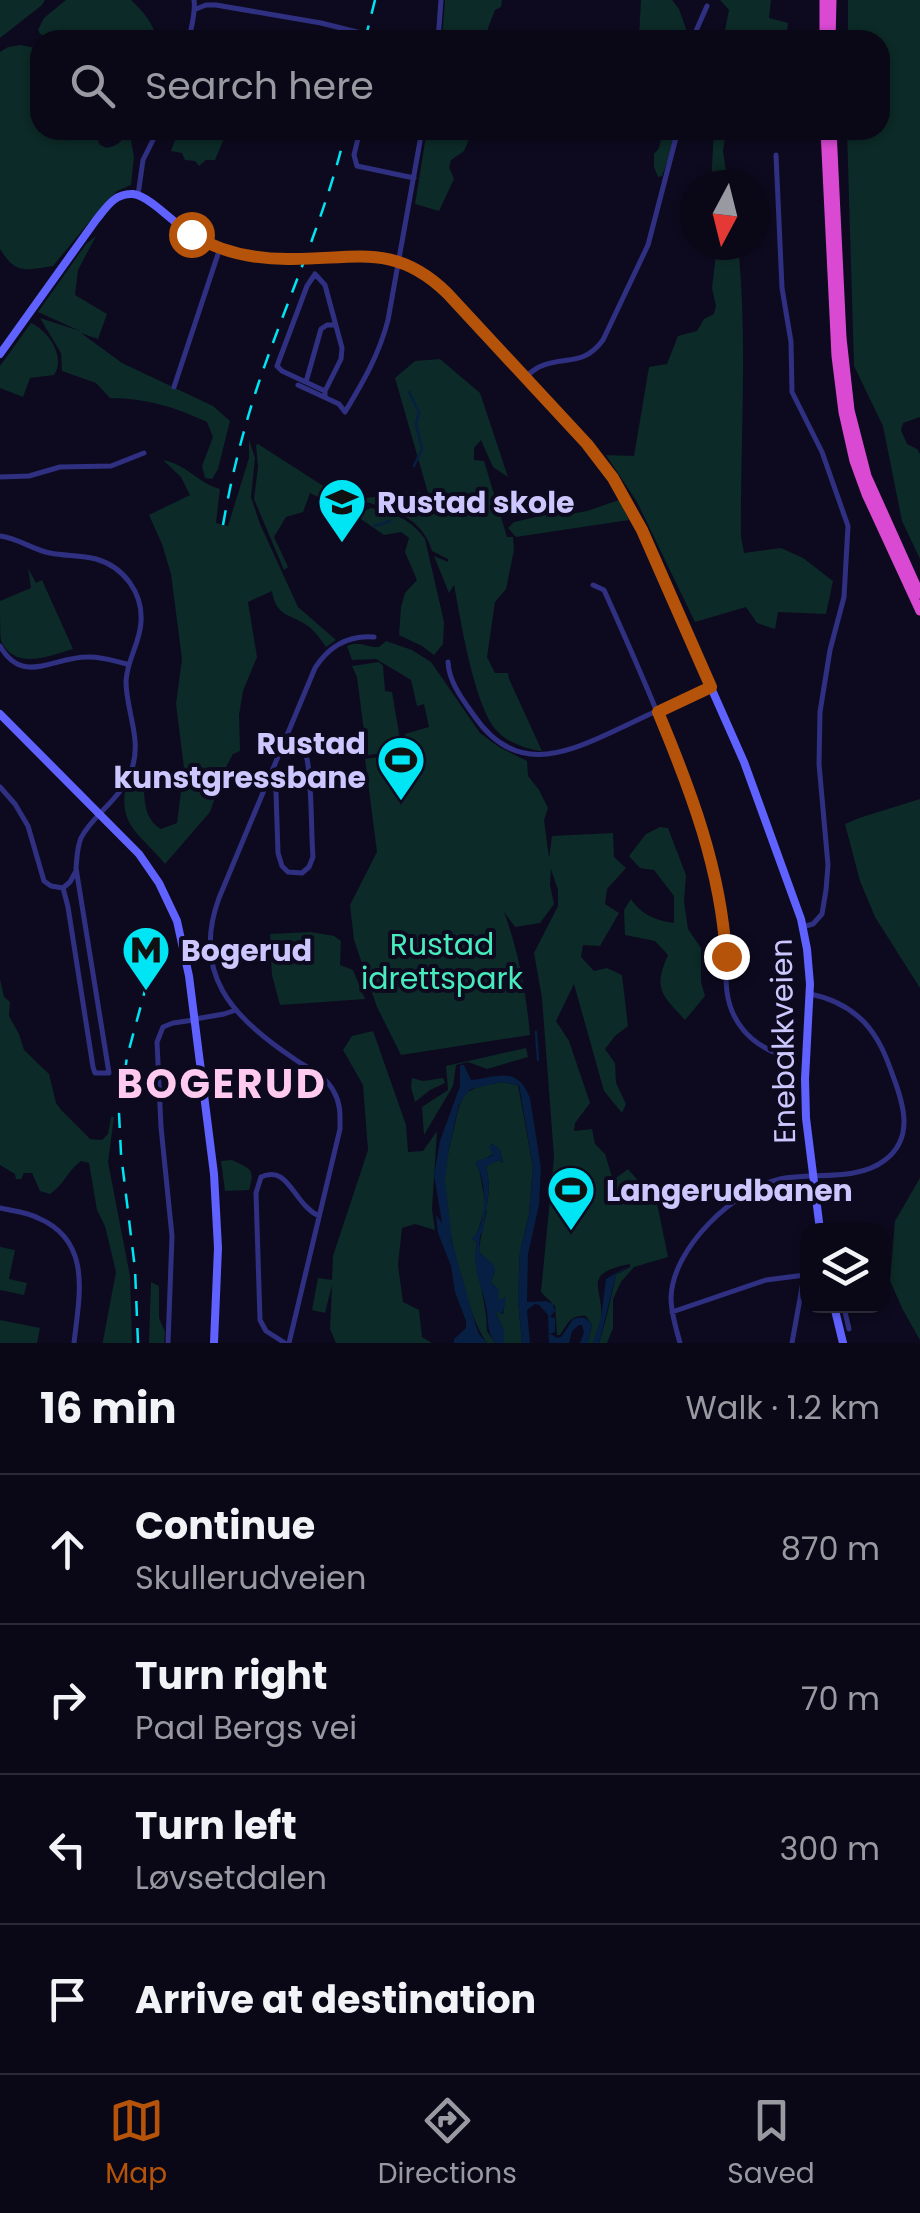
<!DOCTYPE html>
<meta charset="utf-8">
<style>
body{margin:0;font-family:Poppins,sans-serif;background:#131120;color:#f1f3f6}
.controls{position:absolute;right:30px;bottom:30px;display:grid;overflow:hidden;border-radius:20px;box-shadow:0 2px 8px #0004}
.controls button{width:90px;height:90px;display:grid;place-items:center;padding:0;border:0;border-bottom:2px solid #2a2936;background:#0a0817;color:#f1f3f6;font:50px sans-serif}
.compass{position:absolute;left:680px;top:170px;width:90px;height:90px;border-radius:50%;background:#0a0817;box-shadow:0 2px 8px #0004;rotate:187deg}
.stop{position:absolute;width:30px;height:30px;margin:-22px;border:8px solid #b45309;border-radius:50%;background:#fff}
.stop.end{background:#b45309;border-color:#fff;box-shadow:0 2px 10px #0008}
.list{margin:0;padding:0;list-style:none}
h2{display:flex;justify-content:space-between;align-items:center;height:130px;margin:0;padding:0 40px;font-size:42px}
h2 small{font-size:32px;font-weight:400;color:#999aa1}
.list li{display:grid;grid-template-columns:65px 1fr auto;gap:30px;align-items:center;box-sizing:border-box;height:150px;padding:0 40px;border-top:2px solid #2a2936}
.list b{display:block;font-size:38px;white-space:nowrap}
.list p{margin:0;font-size:32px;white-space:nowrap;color:#999aa1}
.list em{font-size:32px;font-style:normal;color:#999aa1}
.icon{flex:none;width:55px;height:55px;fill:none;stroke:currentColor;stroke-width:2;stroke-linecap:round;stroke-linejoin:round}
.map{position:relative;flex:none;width:920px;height:1343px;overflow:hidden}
.search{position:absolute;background:#0a0817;box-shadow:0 2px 8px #0004;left:30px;right:30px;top:30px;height:110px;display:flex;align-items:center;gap:25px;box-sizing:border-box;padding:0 35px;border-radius:30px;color:#999aa1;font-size:38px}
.sheet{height:730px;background:#0a0817}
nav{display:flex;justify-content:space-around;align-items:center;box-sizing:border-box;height:140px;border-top:2px solid #2a2936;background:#0a0817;font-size:28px;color:#999aa1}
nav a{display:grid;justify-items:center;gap:5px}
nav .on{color:#b45309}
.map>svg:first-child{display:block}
.green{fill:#0c2a27;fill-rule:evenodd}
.water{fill:#061f42}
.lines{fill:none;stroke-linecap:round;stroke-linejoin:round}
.stream{stroke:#061f42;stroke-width:2.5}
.minor{stroke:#303083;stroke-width:5}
.secondary{stroke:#5f62ff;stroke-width:8}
.trunk{stroke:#da49d2;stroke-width:9}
.rail{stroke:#00e5f3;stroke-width:2.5;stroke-dasharray:15 12;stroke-linecap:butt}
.secondary-bridge{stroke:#5f62ff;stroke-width:8}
.route{stroke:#b45309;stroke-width:12}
.labels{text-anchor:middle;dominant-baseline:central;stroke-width:8;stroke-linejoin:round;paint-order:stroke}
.poi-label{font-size:30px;font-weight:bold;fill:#ccc8ff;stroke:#0d0a1f;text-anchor:start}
.park-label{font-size:30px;fill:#48ebbb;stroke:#0d0a1f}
.street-label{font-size:30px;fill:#ccc8ff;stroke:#0d0a1f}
.district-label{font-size:40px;font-weight:bold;letter-spacing:2.5px;fill:#ffcaee;stroke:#0d0a1f}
</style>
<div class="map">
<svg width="920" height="1343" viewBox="0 0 920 1343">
<rect width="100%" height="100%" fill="#0d0a1f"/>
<path class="green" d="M0 0H45L42 5 0 38Z
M66 0H131C143 11 154 24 157 40H54L40 34 38 30 44 18Z
M445 0H502L501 7 495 10 488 28 490 40H442Z
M641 0H672L679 9 690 40H643L639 37Z
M720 0H771L769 18 788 23 786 40H723L729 10Z
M848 0H920V417L903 423 901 430 907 444 917 449 920 454V559L902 521 883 426 854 366 847 130H880V40H848Z
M21 45 40 49V130H100L97 135 99 144 106 148C118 146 123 141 128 130H141L131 141 134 157 131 185 117 191 105 203 53 266C25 270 16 275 0 249V52L8 47Z
M179 130H224L223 141 215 160H206L199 166 195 161 185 160 182 153 171 151Z
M427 130H473L464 151 451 160 449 167 454 179 439 211 415 204Z
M663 130H675L673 147 662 176 658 177 654 167V154L659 148Z
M714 130H726L723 151 728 185H711Z
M96 236 78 270 75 295 107 314 98 339 81 333 122 363 213 406 230 421 218 469 212 479 205 478 202 466 213 437 207 422C175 407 146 398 110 398L96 383 62 371 61 353 40 318 80 331 38 312 86 244Z
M717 245H738C748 342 740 439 741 536L744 553 781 548 803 558 833 581 826 614 778 612 775 629 757 623 746 607 695 622 637 502 606 455 634 456 649 367 667 364 678 336 697 331 704 319 714 314 716 306 712 288Z
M31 323C49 331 66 357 54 375L30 378 23 397 0 388V366Z
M440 359 480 393 508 477 493 467 481 440 474 448V460L484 461 507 537H513L514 550 506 589 495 602 487 657 495 673H508L509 679 542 751C529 750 509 743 499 733 474 709 461 620 454 585L449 593 434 556 448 562V559L432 551C421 514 390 511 359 499L410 492 428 493 395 378 415 361Z
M249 440 255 458 251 497 260 524 298 607 336 640 326 647C321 640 315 631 308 626 292 614 276 618 272 591L248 602 257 657 243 691 239 715 240 751 233 754 225 769 210 812 165 864C140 833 116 826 127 781L144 785C144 801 145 820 161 829L177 823 184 768 176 704 182 659 171 574 162 544 149 515 190 495 181 477 163 460C186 464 198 483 220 489L216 523 228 526 249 458Z
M258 444 328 489 365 507 336 521 326 499H322L310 493 303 512 286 517 274 537 288 567 284 570 254 499 258 467 256 445Z
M619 500 629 520 516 537 508 528 514 522 562 511 564 515 587 511Z
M371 508C393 512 412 520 425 539L444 622 443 644 434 655 422 646 399 635 401 607 405 593 417 580 405 552 409 538 401 532 384 535 355 515Z
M28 568 36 583 42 580 73 649C49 656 15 671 1 641 0 631 0 612 0 601L31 588Z
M386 641 412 650 431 662 480 733 499 747 527 761 528 776 539 790 548 808 544 820 549 858 552 836 613 833 614 857 626 868 607 889 605 904 619 913 600 946 583 945 581 957 594 971 607 968 622 975 628 1026 615 1036 605 1049 615 1063 616 1083 626 1104 622 1113 604 1091 574 984 556 1021 569 1041 590 1103 575 1123 574 1131 592 1129 595 1144 605 1154 613 1180 628 1169 657 1203 668 1257 634 1267 621 1282 613 1299V1328L607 1343H599C606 1321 611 1298 616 1275L630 1267V1264C580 1274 604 1287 601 1319 600 1326 596 1336 593 1343H588L592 1325 586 1316C571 1314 568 1323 560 1335H557L555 1306 541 1292 554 1157 542 998 534 953 558 906V890L551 869 550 885 554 904 540 923 515 927 504 912C519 953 526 992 530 1035L401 1055 377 1007 354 940 350 905 377 852 365 759 394 755 393 752 367 755 357 677 352 666 379 662 383 666 385 691 392 692 400 739 406 738 405 734 429 727 424 704 417 706 411 680 376 659 352 660 347 646C359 640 367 648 379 647Z
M920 799V988L875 917 860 881 845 824 859 818Z
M660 827 668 828 686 875 684 902 688 929 701 948V982L705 996 685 1020C661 994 653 989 668 955L655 941 625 935 624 910 631 899C640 914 657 921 674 923V896L654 870 640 868 629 856 646 834Z
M311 932 334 936 341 941 340 965 353 970 365 999 280 1005 272 975 270 934Z
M0 979 4 997 10 1002 9 1016 19 1034 24 1050 49 1074 56 1103 61 1110 90 1139 102 1140 108 1134 111 1117H114L108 1162 130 1276 132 1343H103V1341L116 1272 105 1226 97 1210 89 1163 81 1161C68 1170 64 1185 50 1194L40 1191 32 1173H24L21 1179H16L15 1174 0 1165Z
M373 1031 406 1125 408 1152 423 1151 437 1131 432 1209 435 1230 415 1224 402 1228 398 1265 403 1302 419 1310 422 1337 432 1343H336L330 1329 332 1285 325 1313 312 1310 318 1278 332 1280 333 1256 368 1150 363 1085 343 1050 352 1036Z
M526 1048 528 1057 487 1069 468 1062 456 1065 453 1086 424 1135 422 1107 448 1090 446 1066Z
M412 1078 423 1081 443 1078 445 1083 430 1090 415 1102 411 1087Z
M501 1082 518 1085 533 1167 529 1214 520 1252 518 1299 522 1343H504V1331L496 1313 497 1311 503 1314 505 1298 498 1300 496 1287 491 1283 495 1271 493 1265 479 1252C480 1237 484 1225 487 1210 479 1218 481 1230 473 1239L477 1242C474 1273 487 1301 487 1331L495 1343H487C465 1313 444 1218 445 1179 446 1160 450 1142 455 1124 457 1115 459 1102 465 1095 472 1086 491 1085 501 1082ZM492 1144 500 1150 503 1163 498 1160 486 1166C489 1179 490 1194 486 1207L479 1168 476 1164 493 1154 490 1146Z
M232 1160C252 1169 255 1170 249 1190L225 1191 221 1161Z
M920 1178V1340L903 1310 890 1281 895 1221Z
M0 1247 15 1250 9 1279 27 1283 24 1295 0 1290Z
M151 1282 159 1286V1318L165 1332 164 1343H149Z
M0 1320 40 1328 37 1343H0Z"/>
<path class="water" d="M460 1065H464L471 1080C498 1077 517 1065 530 1098L541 1168 539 1205 528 1254 527 1302 546 1301 553 1304 555 1311 550 1317 555 1318V1332L550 1334 558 1338 562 1336 573 1319C582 1316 587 1317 592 1325L588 1343H580L584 1332 582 1325H579L572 1331 569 1343H549L548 1315 539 1305 535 1304 527 1310 530 1343H522L518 1299 520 1251 529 1214 533 1167 519 1085 501 1082 471 1089 465 1095 459 1105 449 1147 445 1180 452 1242 475 1323 479 1334 487 1343H454V1339L466 1328V1321L455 1292 451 1266 438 1233 436 1215 442 1223 434 1175 440 1141 460 1086Z
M492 1144 500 1150 503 1163 498 1160 486 1167C492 1186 486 1209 483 1231L480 1235 479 1252 494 1265 495 1271 491 1283 499 1290 498 1300 506 1297 504 1306 507 1308H504L501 1315 498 1311 496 1313 504 1331V1343H495C486 1330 489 1321 486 1306 481 1284 471 1265 477 1242L472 1239C489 1221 487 1181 475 1162L493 1155 489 1146Z
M630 1265 616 1275 599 1343H593L601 1318 606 1279Z"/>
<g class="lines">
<path class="stream" d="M409 392 419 412 416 424 422 449 414 466
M375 526 390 521
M536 1032 538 1060"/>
<path class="minor" d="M196 9 206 5H216L321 23 389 40
M189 40C191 27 196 12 194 0
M438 40 441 0
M692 40 707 6
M360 130 354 155 357 166 414 178
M776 155 782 288 791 342 792 392 822 452 848 526 844 597 830 650 820 712 819 764 828 865 826 890 822 914 813 924 802 927
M138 195 143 160 158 130
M525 377C526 376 538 367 539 367 565 355 582 368 603 340L648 245 678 130
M306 382 321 329 327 325H335
M298 385 339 404 345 412C363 382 379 355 388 320L422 130
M174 387 220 248
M325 391 282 371 277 366 307 286 315 274 325 285 342 348 341 359 325 391V397
M0 477 29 476 60 467 111 466 144 453
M0 536C18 538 33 550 50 553 65 556 81 555 96 559 124 567 143 593 141 622 140 643 127 660 126 681 126 712 143 740 131 771 120 801 93 814 81 838 77 847 77 858 76 868L109 1073H95L93 1067 68 907 63 888
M593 585 604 590C637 663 669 736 695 811 702 831 710 849 715 869 721 894 724 921 725 946 727 961 725 977 727 992 731 1022 750 1043 778 1054
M0 646C23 686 53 657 87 657 101 656 114 661 127 664
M448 662C449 683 463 700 475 717 514 773 561 756 612 732 645 717 677 700 711 687
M268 780 273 784 276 792 278 853 282 866 288 872 302 873 309 867 313 857C311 837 312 765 305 753 301 746 292 742 285 739
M0 787 15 804 28 826 44 881 51 886 63 888 70 882 76 871
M195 1019 224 1014 236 1010
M0 1208C13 1211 27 1212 38 1218 93 1241 79 1297 74 1343
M834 1308H844L849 1329
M672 1312 766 1280 805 1275
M168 1343 172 1236 161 1127 157 1042 163 1027 173 1023 194 1020
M285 1343 266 1331 260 1320 256 1193 261 1177C289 1164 293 1204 319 1216
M289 1343 340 1129C340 1116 341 1104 334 1092 325 1074 308 1069 293 1058 233 1018 191 974 219 898L315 668C329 646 348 635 374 637
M680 1343C676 1328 671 1313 671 1298 672 1248 734 1190 780 1179 813 1172 857 1182 885 1160 914 1138 904 1105 893 1076 886 1056 879 1038 864 1022 849 1007 831 998 810 994
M792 1343 808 1254"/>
<path class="secondary" d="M309 259C367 256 401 248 447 293L587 445 613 478 631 507 744 762 801 919 807 949 810 984 805 1079 806 1118 820 1230
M0 354 96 220C106 208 114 193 133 194 150 196 176 225 191 235 222 254 263 261 299 259
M0 714 139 854 159 883 177 921 189 976 214 1174 218 1248 214 1343
M834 1306 843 1343"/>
<path class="trunk" d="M824 40V0
M831 40 832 0
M825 130 836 356 843 412 854 461 866 494 920 611
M832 130 842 338 850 410 867 476 920 594"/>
<path class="rail" d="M365 40 375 0
M223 525C231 479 242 434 256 391 285 303 325 220 346 130
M138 1343 135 1269 121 1154 119 1113 127 1057 157 946"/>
<path class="secondary-bridge" d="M299 259H309"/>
</g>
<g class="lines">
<path class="route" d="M191 234C220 252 254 259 288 259 353 260 394 241 447 293L587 444 613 478 642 530 711 687 658 712C691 791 721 870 726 956"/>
</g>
<defs>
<g id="school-pin" transform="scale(2.5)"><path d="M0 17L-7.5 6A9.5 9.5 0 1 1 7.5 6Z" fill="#00e5f3" stroke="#0d0a1f"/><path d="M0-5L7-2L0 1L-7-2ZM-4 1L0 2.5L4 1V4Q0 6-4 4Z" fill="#111"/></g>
<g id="stadium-pin" transform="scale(2.5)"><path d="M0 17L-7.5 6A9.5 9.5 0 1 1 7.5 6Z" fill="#00e5f3" stroke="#0d0a1f"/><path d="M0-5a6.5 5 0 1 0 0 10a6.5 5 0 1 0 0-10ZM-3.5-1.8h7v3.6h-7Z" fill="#111"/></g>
<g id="metro-pin" transform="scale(2.5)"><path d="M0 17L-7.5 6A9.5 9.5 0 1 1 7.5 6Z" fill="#00e5f3" stroke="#0d0a1f"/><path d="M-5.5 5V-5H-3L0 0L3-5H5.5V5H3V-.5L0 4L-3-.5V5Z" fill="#111"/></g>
</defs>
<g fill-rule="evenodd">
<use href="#school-pin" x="342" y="502"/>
<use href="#stadium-pin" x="401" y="760"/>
<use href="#metro-pin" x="146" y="950"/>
<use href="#stadium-pin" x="571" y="1190"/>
</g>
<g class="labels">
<g class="poi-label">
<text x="377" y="502">Rustad skole</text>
<text x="366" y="743" text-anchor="end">Rustad<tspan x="366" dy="34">kunstgressbane</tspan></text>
<text x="181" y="950">Bogerud</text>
<text x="606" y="1190">Langerudbanen</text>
</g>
<g class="park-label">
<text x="442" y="944">Rustad<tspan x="442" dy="34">idrettspark</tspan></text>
</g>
<g class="street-label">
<text transform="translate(783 1041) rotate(-91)">Enebakkveien</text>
</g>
<g class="district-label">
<text x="222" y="1084">BOGERUD</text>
</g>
</g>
</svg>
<div class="controls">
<button><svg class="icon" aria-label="layers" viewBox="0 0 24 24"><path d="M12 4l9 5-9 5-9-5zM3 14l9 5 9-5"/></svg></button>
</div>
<svg class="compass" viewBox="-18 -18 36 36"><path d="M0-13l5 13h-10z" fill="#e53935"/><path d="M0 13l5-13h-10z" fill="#999aa1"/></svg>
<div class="stop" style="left:191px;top:234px"></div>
<div class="stop end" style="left:726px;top:956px"></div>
<div class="search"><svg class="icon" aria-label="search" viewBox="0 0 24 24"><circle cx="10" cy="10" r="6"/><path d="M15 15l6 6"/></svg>Search here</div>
</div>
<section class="sheet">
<h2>16 min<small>Walk · 1.2 km</small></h2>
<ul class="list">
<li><svg class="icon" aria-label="ahead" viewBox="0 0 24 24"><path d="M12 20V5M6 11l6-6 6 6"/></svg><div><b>Continue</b><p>Skullerudveien</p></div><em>870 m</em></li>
<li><svg class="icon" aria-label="right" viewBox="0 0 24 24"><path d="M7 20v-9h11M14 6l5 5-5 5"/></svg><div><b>Turn right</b><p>Paal Bergs vei</p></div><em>70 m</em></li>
<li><svg class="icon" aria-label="left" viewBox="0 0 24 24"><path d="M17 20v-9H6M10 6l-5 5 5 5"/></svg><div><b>Turn left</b><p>Løvsetdalen</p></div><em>300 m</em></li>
<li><svg class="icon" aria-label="arrive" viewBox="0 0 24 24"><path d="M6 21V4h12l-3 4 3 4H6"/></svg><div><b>Arrive at destination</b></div></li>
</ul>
</section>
<nav>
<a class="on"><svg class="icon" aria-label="map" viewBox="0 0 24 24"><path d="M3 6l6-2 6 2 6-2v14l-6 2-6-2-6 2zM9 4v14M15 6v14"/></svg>Map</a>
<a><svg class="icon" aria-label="directions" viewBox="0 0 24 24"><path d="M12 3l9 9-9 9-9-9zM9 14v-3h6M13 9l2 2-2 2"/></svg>Directions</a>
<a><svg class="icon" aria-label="saved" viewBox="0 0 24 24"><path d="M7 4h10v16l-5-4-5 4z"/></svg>Saved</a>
</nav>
